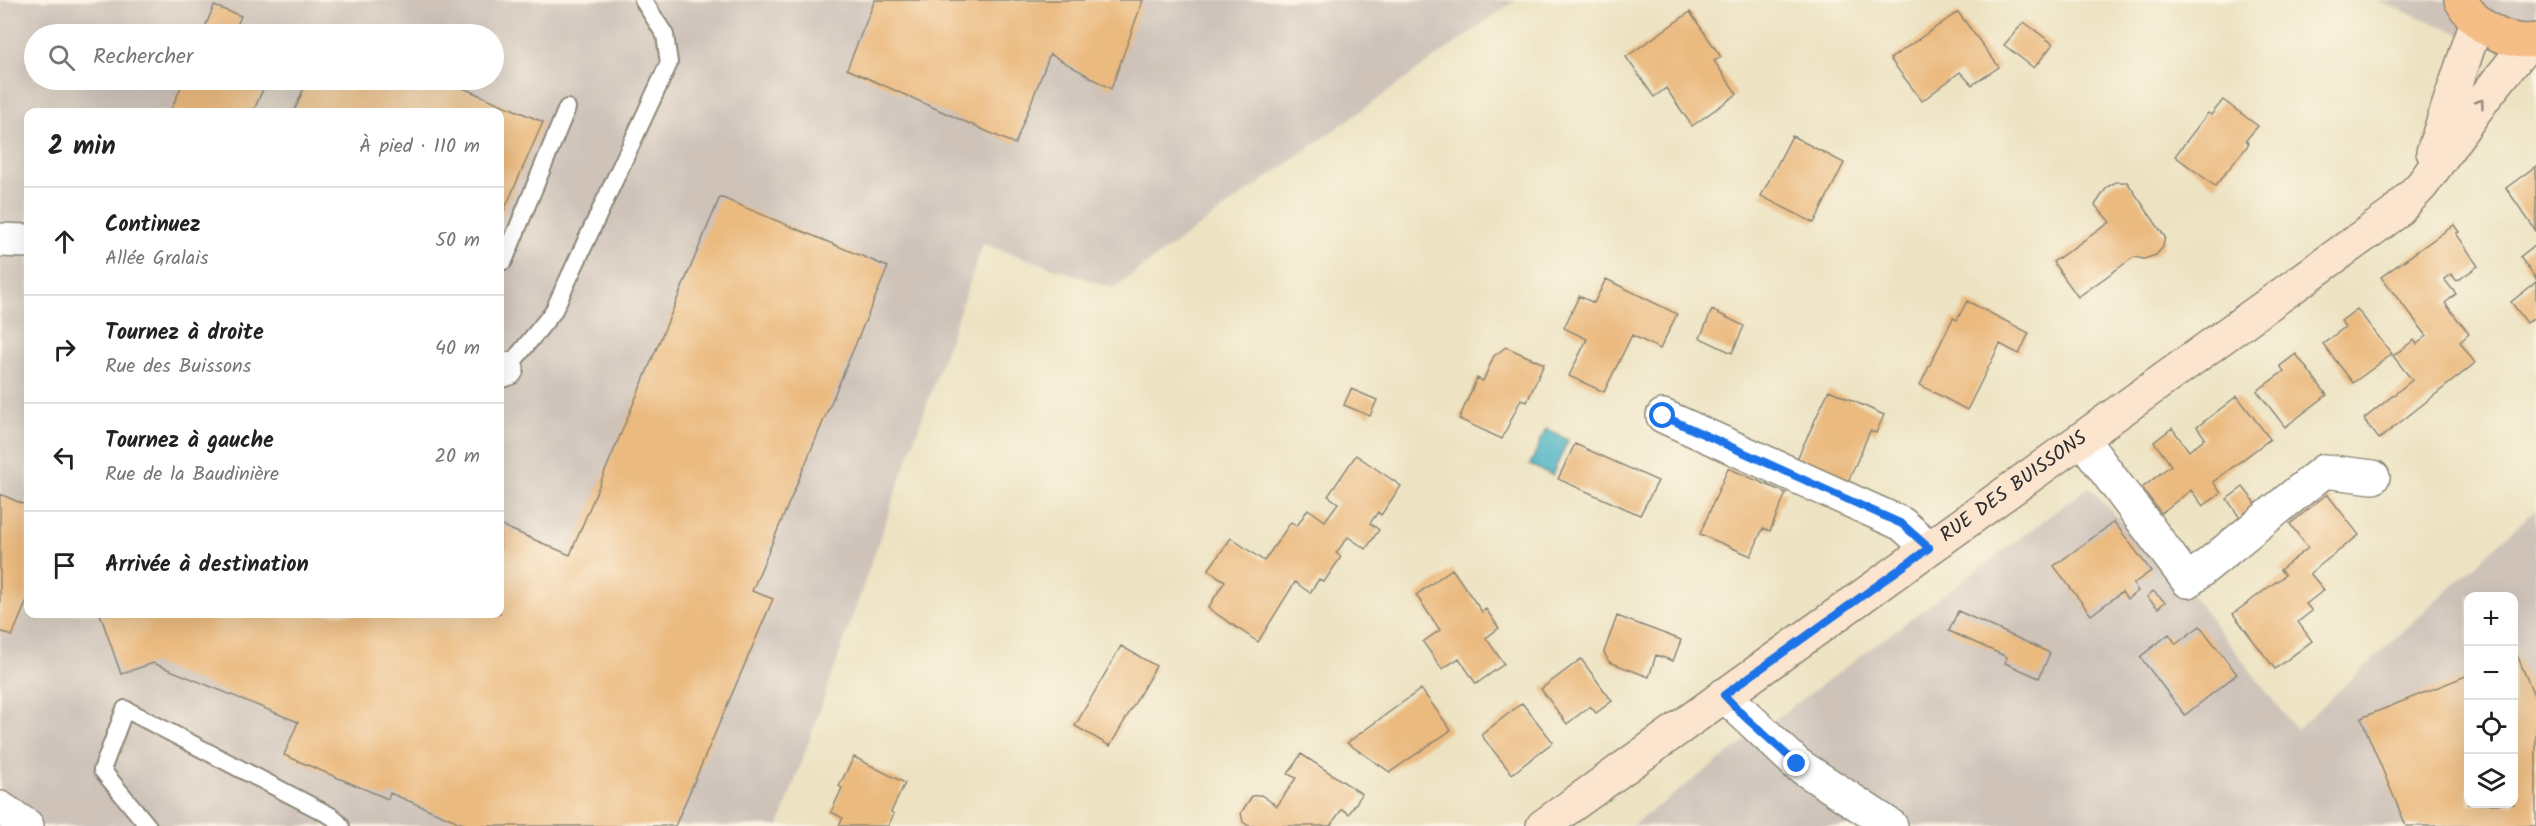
<!DOCTYPE html>
<html lang="fr">
<meta charset="utf-8">
<style>
body{margin:0;font-family:Kalam,sans-serif;background:#f6f6f6;color:#222}
.controls{position:absolute;right:18px;bottom:18px;display:grid;overflow:hidden;border-radius:12px;box-shadow:0 6px 24px #0002}
.controls button{width:54px;height:54px;display:grid;place-items:center;padding:0;border:0;border-bottom:2px solid #e0e0e0;background:#fff;color:#222;font:30px sans-serif}
.stop{position:absolute;width:18px;height:18px;margin:-14px;border:4px solid #1a73e8;border-radius:50%;background:#fff}
.stop.end{background:#1a73e8;border-color:#fff;box-shadow:0 2px 6px #0008}
.list{margin:0;padding:0;list-style:none}
h2{display:flex;justify-content:space-between;align-items:center;height:78px;margin:0;padding:0 24px;font-size:26px}
h2 small{font-size:20px;font-weight:400;color:#767676}
.list li{display:grid;grid-template-columns:39px 1fr auto;gap:18px;align-items:center;box-sizing:border-box;height:108px;padding:0 24px;border-top:2px solid #e0e0e0}
.list b{display:block;font-size:22px;white-space:nowrap}
.list p{margin:0;font-size:20px;white-space:nowrap;color:#767676}
.list em{font-size:20px;font-style:normal;color:#767676}
.icon{flex:none;width:33px;height:33px;fill:none;stroke:currentColor;stroke-width:2;stroke-linecap:round;stroke-linejoin:round}
.map{position:relative;flex:none;width:2536px;height:826px;overflow:hidden}
.search{position:absolute;background:#fff;box-shadow:0 6px 24px #0002;left:24px;top:24px;width:480px;height:66px;display:flex;align-items:center;gap:15px;box-sizing:border-box;padding:0 21px;border-radius:33px;color:#767676;font-size:22px}
.panel{position:absolute;background:#fff;box-shadow:0 6px 24px #0002;left:24px;top:108px;width:480px;height:510px;border-radius:12px}
.map>svg:first-child{display:block}
.industrial{fill:#cec2b9;fill-rule:evenodd}
.water{fill:#45b0c3;stroke:#386e77;stroke-width:1.5}
.building{fill:#ebba7f}
.lines{fill:none;stroke-linecap:round;stroke-linejoin:round}
.lane-casing{stroke:#8c8777;stroke-width:20}
.street-casing{stroke:#8c8777;stroke-width:36}
.secondary-casing{stroke:#8c8777;stroke-width:36}
.primary-casing{stroke:#8c8777;stroke-width:36}
.lane{stroke:#fff;stroke-width:16}
.street{stroke:#fff;stroke-width:33}
.secondary{stroke:#fbe5cf;stroke-width:33}
.primary{stroke:#f6be87;stroke-width:33}
.oneway{stroke:#93887d}
.route{stroke:#1a73e8;stroke-width:8}
.labels{text-anchor:middle;dominant-baseline:central;stroke-width:4.5;stroke-linejoin:round;paint-order:stroke}
.street-label{font-size:20px;fill:#2b2b2b;stroke:#fcf5e5}
</style>
<div class="map">
<svg width="2536" height="826" viewBox="0 0 2536 826">
<rect width="100%" height="100%" fill="#fcf5e5"/>
<filter id="ink" filterUnits="userSpaceOnUse"><feTurbulence type="fractalNoise" baseFrequency=".0167" numOctaves="2"/><feDisplacementMap in="SourceGraphic" scale="12" xChannelSelector="R" yChannelSelector="G"/><feConvolveMatrix kernelMatrix="1 2 1 2 8 2 1 2 1" color-interpolation-filters="sRGB"/></filter>
<filter id="wash" filterUnits="userSpaceOnUse"><feTurbulence type="fractalNoise" baseFrequency=".008" numOctaves="4" result="noise"/><feDisplacementMap in="SourceGraphic" scale="24" xChannelSelector="R" yChannelSelector="G"/><feGaussianBlur stdDeviation="1.35" result="paint"/><feColorMatrix in="noise" values="0 0 0 0 0 0 0 0 0 0 0 0 0 0 0 0 0 1.4 0 .05"/><feComposite in="paint" operator="in"/></filter>
<g filter="url(#wash)">
<rect width="100%" height="100%" fill="#ede3c3"/>
<path class="industrial" d="M0 0H1516L1113 288 983 244 779 826H0ZM34 34H494V80H34ZM28 112H500V614H28Z
M2376 0H2536V64Z
M2089 487 2199 604 2296 730 2536 509V826H1631ZM2468 596H2514V804H2468Z"/>
<path class="water" d="M1546 429 1568 440 1552 475 1530 465Z"/>
<g id="blocks">
<path class="building" d="M875 0H1143L1111 89 1050 54 1015 144 847 69Z
M214 6 241 16 235 30 246 34H202Z
M1690 12 1721 57 1714 61 1737 94 1692 126 1666 88 1654 97 1626 57Z
M1958 12 1999 67 1972 85 1960 72 1922 101 1890 59Z
M2024 22 2053 44 2034 68 2004 45Z
M184 80H267L253 112H170Z
M307 80H444L543 122 500 220V112H294Z
M2223 100 2258 126 2246 140 2249 144 2215 186 2175 156 2208 113 2211 115Z
M1792 136 1844 163 1814 223 1761 196Z
M2536 166V231L2506 188Z
M2116 182H2127L2165 237 2163 247 2156 255 2144 259 2134 257 2078 297 2053 262 2110 222 2095 205 2107 187Z
M720 197 888 267 752 591 773 599 675 826H468L390 793 388 799 284 755 298 722 153 663 121 674 100 614H500V525L570 555Z
M2454 225 2459 232 2456 233 2478 266 2457 281 2451 274 2444 279 2456 294 2445 303 2469 334 2460 342 2475 363 2379 439 2364 419 2412 380 2393 356 2414 340 2417 344 2427 336 2381 277Z
M2536 244V279L2520 257Z
M1606 279 1677 314 1660 349 1632 335 1604 392 1569 376 1587 339 1564 328 1579 296 1594 303Z
M2536 282V316L2527 323 2511 302Z
M1967 301 2029 333 2019 354 2000 344 1967 410 1920 385 1953 318 1957 320Z
M2357 309 2392 354 2353 383 2323 344 2345 327 2341 321Z
M1712 310 1744 326 1732 353 1700 338Z
M1506 347 1544 364 1527 402 1521 399 1502 439 1459 419 1477 378 1483 381 1494 356Z
M2296 354 2327 395 2285 427 2257 391 2284 371 2280 366Z
M1351 389 1377 400 1370 416 1344 405Z
M1829 390 1884 415 1876 433 1870 431 1848 482 1797 459Z
M2237 396 2270 439 2213 482 2221 493 2203 506 2191 490 2161 513 2142 488 2171 465 2154 442 2172 428 2189 451 2205 438 2197 427Z
M1575 444 1658 481 1640 515 1558 479Z
M1356 455 1401 486 1381 515 1378 512 1370 523 1379 530 1366 549 1348 537 1336 553 1341 557 1324 582 1319 579 1310 593 1295 582 1258 642 1208 608 1225 581 1208 570 1231 538 1264 561 1291 522 1297 526 1308 509 1325 521 1338 503 1328 496Z
M1728 468 1786 493 1770 531 1763 528 1751 556 1700 534Z
M2243 487 2257 505 2240 518 2227 499Z
M0 494 28 506V598L12 636 0 631Z
M2327 494 2359 535 2310 573 2324 590 2306 604 2312 611 2298 622 2312 641 2275 669 2233 614 2285 575 2280 570 2308 548 2290 524Z
M2114 522 2151 571 2133 584 2138 591 2127 599 2122 592 2091 615 2054 566Z
M1452 569 1482 612 1486 609 1499 628 1486 638 1504 664 1476 684 1459 658 1442 669 1423 642 1440 630 1416 595Z
M2153 591 2165 602 2158 608 2147 597Z
M1958 611 2050 653 2039 678 2005 663 2007 657 1949 631Z
M1617 616 1681 640 1673 661 1656 655 1649 677 1609 662 1604 652Z
M2200 626 2237 674 2185 715 2140 657 2169 634 2176 644Z
M1121 646 1156 666 1110 746 1075 726Z
M2517 655 2536 700V826H2406L2361 718 2468 675V804H2514V657Z
M1581 659 1612 701 1596 713 1590 706 1567 724 1541 689Z
M1421 689 1451 730 1390 772 1347 743Z
M1522 703 1553 742 1512 774 1481 735Z
M1301 754 1362 794 1349 814 1342 809 1330 826H1249L1243 822 1241 813 1252 796 1261 795 1277 806 1296 778 1288 774Z
M854 757 905 783 891 812 894 814 888 826H839L843 818 831 812 842 788 839 786Z"/>
</g>
</g>
<g filter="url(#ink)">
<use href="#blocks" fill-opacity="0" stroke="#8c8777" stroke-width="1.5"/>
<g class="lines">
<g class="lane-casing">
<path id="lane" d="M500 259 504 261 567 108
M507 369 553 312 669 63 665 35 643 0
M148 826 102 770 125 709 333 817 341 826"/>
</g>
<g class="street-casing">
<path id="street" d="M0 240 28 241
M500 371 507 369
M1663 416 1902 524 1929 548
M2082 439 2188 581 2324 471 2373 477
M1724 695 1797 764 1891 826
M0 808 27 826"/>
</g>
<g class="secondary-casing">
<g id="secondary">
<path d="M2433 152 2477 21"/>
<path id="s1" d="M1543 826 2394 214 2422 185 2485 97 2530 41"/>
</g>
</g>
<g class="primary-casing">
<path id="primary" d="M2461 0C2474 26 2506 45 2536 40"/>
</g>
<use href="#lane" class="lane"/>
<use href="#street" class="street"/>
<use href="#secondary" class="secondary"/>
<use href="#primary" class="primary"/>
</g>
<defs><path id="oneway-chevron" d="M-2-3.5L2.5 0L-2 3.5" fill="none" stroke-width="1.6" stroke-linecap="round" stroke-linejoin="round" transform="scale(1.5)"/></defs>
<use class="oneway" href="#oneway-chevron" transform="translate(2480 103) rotate(-54)"/>
</g>
<g class="lines" filter="url(#ink)">
<path class="route" d="M1663 416 1902 524 1929 548 1724 695 1745 717 1797 764"/>
</g>
<g class="labels">
<g class="street-label">
<text stroke="none"><textPath href="#s1" startOffset="580">RUE DES BUISSONS</textPath></text>
</g>
</g>
</svg>
<div class="controls">
<button>+</button>
<button>−</button>
<button><svg class="icon" aria-label="locate" viewBox="0 0 24 24"><circle cx="12" cy="12" r="6"/><path d="M12 2v4M12 18v4M2 12h4M18 12h4"/></svg></button>
<button><svg class="icon" aria-label="layers" viewBox="0 0 24 24"><path d="M12 4l9 5-9 5-9-5zM3 14l9 5 9-5"/></svg></button>
</div>
<div class="stop" style="left:1663px;top:416px"></div>
<div class="stop end" style="left:1797px;top:764px"></div>
<div class="search"><svg class="icon" aria-label="search" viewBox="0 0 24 24"><circle cx="10" cy="10" r="6"/><path d="M15 15l6 6"/></svg>Rechercher</div>
<section class="panel">
<h2>2 min<small>À pied · 110 m</small></h2>
<ul class="list">
<li><svg class="icon" aria-label="ahead" viewBox="0 0 24 24"><path d="M12 20V5M6 11l6-6 6 6"/></svg><div><b>Continuez</b><p>Allée Gralais</p></div><em>50 m</em></li>
<li><svg class="icon" aria-label="right" viewBox="0 0 24 24"><path d="M7 20v-9h11M14 6l5 5-5 5"/></svg><div><b>Tournez à droite</b><p>Rue des Buissons</p></div><em>40 m</em></li>
<li><svg class="icon" aria-label="left" viewBox="0 0 24 24"><path d="M17 20v-9H6M10 6l-5 5 5 5"/></svg><div><b>Tournez à gauche</b><p>Rue de la Baudinière</p></div><em>20 m</em></li>
<li><svg class="icon" aria-label="arrive" viewBox="0 0 24 24"><path d="M6 21V4h12l-3 4 3 4H6"/></svg><div><b>Arrivée à destination</b></div></li>
</ul>
</section>
</div>
